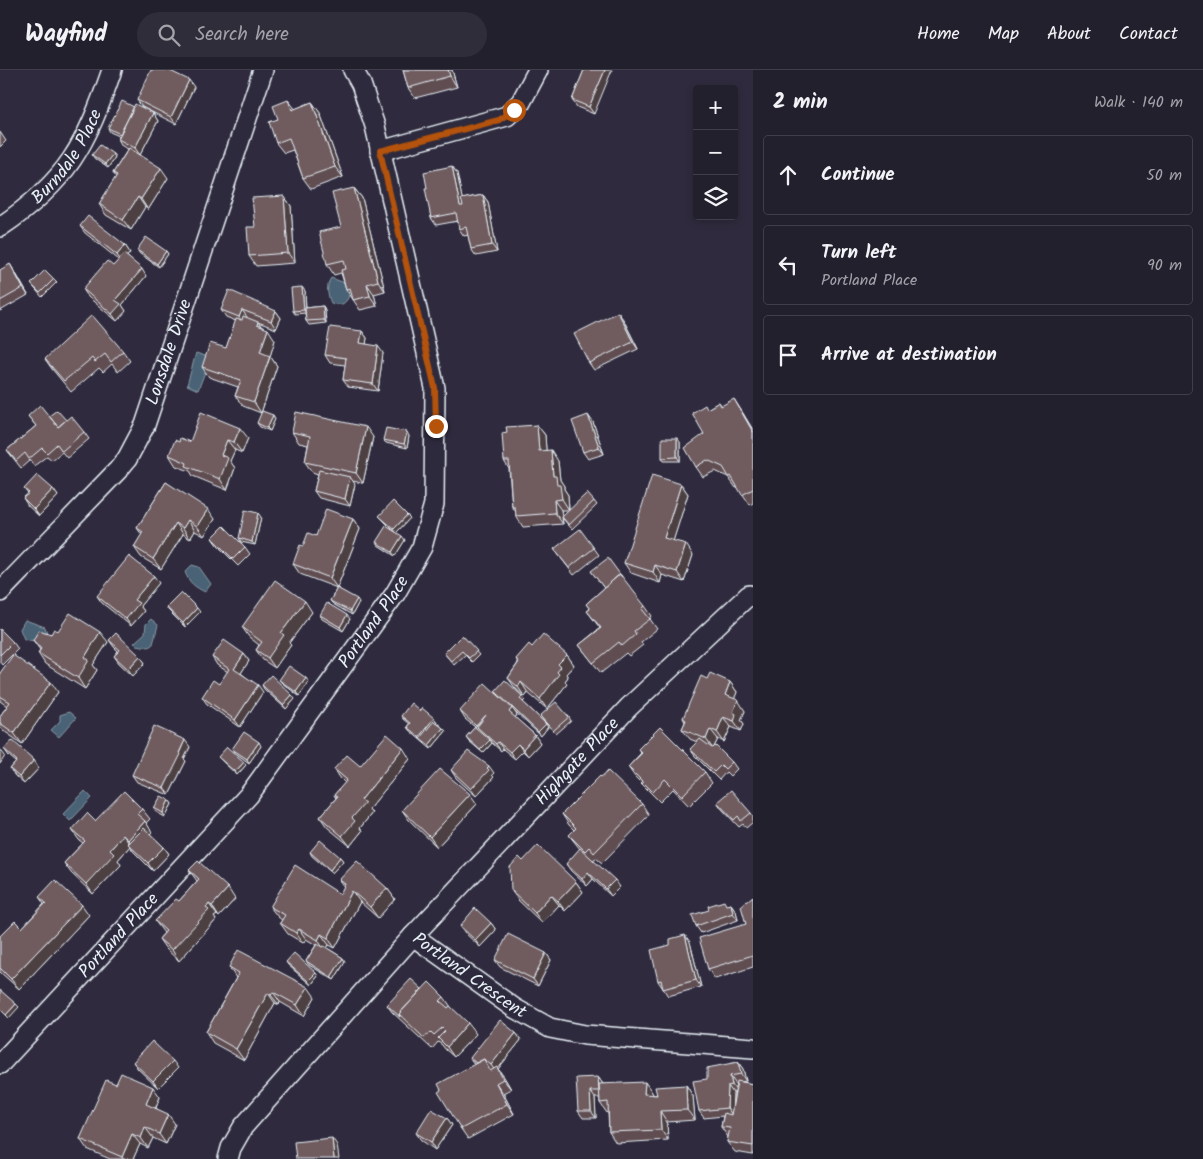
<!DOCTYPE html>
<meta charset="utf-8">
<style>
body{margin:0;font-family:Kalam,sans-serif;background:#2f2d3a;color:#f1f3f6}
.controls{position:absolute;right:15px;top:15px;display:grid;overflow:hidden;border-radius:5px;box-shadow:0 2px 8px #0003}
.controls button{width:45px;height:45px;display:grid;place-items:center;padding:0;border:0;border-bottom:1px solid #403e4a;background:#23202e;color:#f1f3f6;font:25px sans-serif}
.stop{position:absolute;width:15px;height:15px;margin:-11px;border:4px solid #b45309;border-radius:50%;background:#fff}
.stop.end{background:#b45309;border-color:#fff;box-shadow:0 1px 5px #0008}
.list{margin:0;padding:0;list-style:none}
h2{display:flex;justify-content:space-between;align-items:center;height:65px;margin:0;padding:0 20px;font-size:21px}
h2 small{font-size:16px;font-weight:400;color:#a3a3aa}
.list li{display:grid;grid-template-columns:32px 1fr auto;gap:15px;align-items:center;box-sizing:border-box;height:80px;margin:0 10px 10px;padding:0 10px;border:1px solid #403e4a;border-radius:5px}
.list b{display:block;font-size:19px;white-space:nowrap}
.list p{margin:0;font-size:16px;white-space:nowrap;color:#a3a3aa}
.list em{font-size:16px;font-style:normal;color:#a3a3aa}
.icon{flex:none;width:28px;height:28px;fill:none;stroke:currentColor;stroke-width:2;stroke-linecap:round;stroke-linejoin:round}
.map{position:relative;flex:none;width:753px;height:1089px;overflow:hidden}
header{display:flex;align-items:center;gap:30px;box-sizing:border-box;height:70px;padding:0 25px;background:#23202e;border-bottom:1px solid #403e4a}
header strong{font-size:24px}
nav{display:flex;gap:28px;margin-inline-start:auto;font-size:18px}
.search{width:350px;height:45px;background:#2f2d3a;display:flex;align-items:center;gap:12px;box-sizing:border-box;padding:0 18px;border-radius:28px;color:#a3a3aa;font-size:19px}
main{display:flex}
aside{flex:1;background:#23202e}
.map>svg:first-child{display:block}
.water{fill:#4a6275;stroke:#899ba9}
.lines{fill:none;stroke-linecap:round;stroke-linejoin:round}
.minor-casing{stroke:#e8f1f8;stroke-width:22}
.minor{stroke:#2f2a3d;stroke-width:19}
.wall{fill:#604e51;stroke:#e8f1f8;fill-rule:evenodd}
.shaded-wall{fill:#4e4042;stroke:#e8f1f8}
.building{fill:#705b5e;stroke:#e8f1f8}
.route{stroke:#b45309;stroke-width:6}
.labels{text-anchor:middle;dominant-baseline:central;stroke-width:5;stroke-linejoin:round;paint-order:stroke}
.street-label{font-size:18px;fill:#e8f1f8;stroke:#2f2a3d}
</style>
<header>
<strong>Wayfind</strong>
<div class="search"><svg class="icon" aria-label="search" viewBox="0 0 24 24"><circle cx="10" cy="10" r="6"/><path d="M15 15l6 6"/></svg>Search here</div>
<nav><a>Home</a><a>Map</a><a>About</a><a>Contact</a></nav>
</header>
<main>
<div class="map">
<svg width="753" height="1089" viewBox="0 0 753 1089">
<rect width="100%" height="100%" fill="#2f2a3d"/>
<filter id="ink" filterUnits="userSpaceOnUse"><feTurbulence type="fractalNoise" baseFrequency=".02" numOctaves="2"/><feDisplacementMap in="SourceGraphic" scale="10" xChannelSelector="R" yChannelSelector="G"/><feConvolveMatrix kernelMatrix="1 2 1 2 8 2 1 2 1" color-interpolation-filters="sRGB"/></filter>
<g filter="url(#ink)">
<path class="water" d="M331 208 345 213 349 225C346 235 340 236 331 233 327 224 326 216 331 208Z
M196 283 208 287 207 297 198 320 187 315Z
M192 495 199 497 211 514 205 522C195 517 189 513 185 502Z
M151 549 158 555 153 574 149 577 136 575 134 573 145 563 146 554Z
M25 550 45 557 47 563 34 571 24 569 20 559Z
M69 642 76 648 59 667 51 660 60 651V645Z
M85 721 92 728 70 751 63 744Z"/>
<g class="lines">
<g class="minor-casing">
<g id="minor">
<path d="M380 81 507 46 521 32 538 0"/>
<path id="s1" d="M0 157C68 111 86 75 112 0"/>
<path id="s2" d="M0 522 118 400 127 389 145 355 263 0"/>
<path id="s3" d="M413 866 514 938 550 958 585 965 753 978"/>
<path id="s4" d="M0 994 249 725 395 524 422 477 434 434 435 318 375 56 361 14 353 0"/>
<path id="s5" d="M228 1089 231 1078 243 1057 413 866 629 637 749 525"/>
</g>
</g>
<use href="#minor" class="minor"/>
</g>
<path class="wall" d="M403 0H452L457 17 415 28 408 18Z
M584 0 594 44 577 37 572 30Z
M194 17 176 54 142 37 137 30Z
M288 30 295 39 312 32 320 43 343 107 311 119 303 108 293 80 284 83 276 73 278 49Z
M134 37 153 43 158 51 140 85 168 108 148 140 145 137 131 160 106 145 99 134 116 107 113 103 128 79 122 76 118 69 119 66 110 62 108 58Z
M0 62 6 71 0 77Z
M113 84 115 87 108 98 95 89 92 85Z
M452 96 457 103 462 129 483 125 488 132 497 182 476 186 471 179 468 165 464 166 459 159 458 151 436 155 431 148 427 118Z
M354 118 362 128 385 221 374 224 377 236 360 240 346 219 341 203 334 205 327 194Z
M284 126 291 136 295 193 256 196 249 186Z
M80 156 125 175 130 183 127 186 146 206 122 235 126 241 117 251 88 227 83 219 113 196 119 190 85 163Z
M137 180 166 181 168 184 159 197 140 184Z
M0 200 15 202 28 225 0 241Z
M54 209 57 212 42 227 31 214Z
M305 221 306 238 323 236 325 240 326 253 309 255 306 251 305 243 295 244 293 241Z
M221 240 276 241 281 248 276 259 258 252 262 257 275 270 270 286 277 296 261 343 243 336 235 326 238 317 209 307 202 297 226 278 236 251 226 247Z
M623 249 638 279 594 300 589 293Z
M362 261 367 268 366 274 383 283 378 321 348 317 343 310 345 295 330 293 325 285Z
M123 281 130 291 118 302 112 294 103 302 99 298 71 322 52 299 45 289Z
M719 332 722 336 741 340 753 360V433L750 435 738 417 736 418 728 407 715 401 703 407 696 397 704 364 707 339Z
M273 345 275 349 270 361 260 357 257 353Z
M28 346H49L66 350 84 362 89 369 67 388 62 382 52 390 47 386 34 396 30 390 21 398 7 380 36 356Z
M593 352 604 384 588 389 583 382Z
M537 355 545 365 546 381 558 391 560 410 564 416V419L568 425 569 440H561L562 447 594 431 597 435 572 459 562 448 563 454 523 457 516 446V442L512 437 509 399 504 391 507 362Z
M292 362 373 367 363 413 352 411 355 414 350 436 319 428 314 421 318 404 312 402 305 392 308 375 299 373Z
M409 366 407 378 386 373 383 370Z
M248 368 242 383 235 380 230 391 235 398 227 420 193 406 190 401 176 396 169 385 179 372Z
M680 372V391H664L662 388Z
M166 412 215 449 204 466 195 461 190 469 183 464 161 499 141 487 134 477 142 465 137 458Z
M681 414 688 424 673 471 693 485 684 512 662 505 660 513 631 503 624 493Z
M24 419H53L58 426 39 446 28 436 23 428 28 424Z
M379 446 410 448 396 463 405 470 395 486 378 475 376 472 396 463Z
M261 447 255 475 241 472 239 468Z
M353 449 360 459 337 518 359 532 352 545 333 534 330 531 337 518 300 504 293 494 316 466Z
M212 468 245 477 250 484 238 496 217 475Z
M594 478 599 485 574 505 554 479Z
M591 501 645 536 652 546 650 549 657 559 641 572 643 575 629 586 626 583 601 603 579 575 600 558 587 541 590 539 586 534 604 518Z
M159 513 140 536 144 541 131 556 102 533 97 526Z
M166 537 200 542 185 557 169 541Z
M312 542 289 573 291 575 275 598 263 590 256 580 259 575 249 567 242 557Z
M320 545 350 549 343 561 322 549Z
M0 559 13 572 18 579 2 595 0 592Z
M58 561 108 572 93 595 97 600 85 619 45 594 38 583 40 580 33 570Z
M462 565 479 585 472 592 465 585 454 595 444 583Z
M109 570 140 586 145 593 133 606 119 593 114 586 118 581 114 577Z
M532 577 567 585 574 595 566 604 568 607 565 611 567 614 547 639 528 623 525 627 515 618 508 608 518 593 516 589Z
M244 584 249 591 241 603 263 622 240 657 207 634 202 627 219 614 228 602 217 595 212 587Z
M0 603 58 622 22 674 4 661 0 656V646L7 636 0 631Z
M707 609 730 612 737 622 734 629 745 641 741 650 744 654 741 661 731 657 724 672 718 669 714 677 732 692 737 699 730 706 726 702 719 710 695 686 690 679 697 672 690 669 682 659 685 652 683 648Z
M279 610 309 612 299 626 282 613Z
M262 615 295 629 286 639 264 619Z
M495 621 522 626 525 630 523 632 546 654 548 657 541 666 514 641 517 645 515 648 535 665 540 673 528 686 523 681 515 689 503 679 501 681 491 672 492 673 483 683 469 671 466 667 475 657 465 649 460 641 497 624Z
M420 641 434 648 437 652H436L443 658 446 661 431 679 409 660 407 657 409 654 403 649 401 646Z
M540 646 569 647 571 651 556 664Z
M261 676 249 693 234 682 232 679Z
M190 677 184 689 186 691 169 725 137 712 132 705Z
M4 679 39 698 24 714 15 706 10 699 16 692 9 686Z
M638 679 705 702 712 713 689 736 673 719 660 732 635 707 628 697 641 683Z
M218 687 246 695 237 705 221 690Z
M410 689 369 739 372 743 360 758 362 761 350 776 327 757 320 747 336 728 334 725 345 713 341 709 334 699Z
M451 700 494 703 492 705 494 707 476 726 456 708Z
M601 707 642 734 649 745 602 793 596 788 593 790 620 817 611 826 593 809 587 816 571 801 566 794 580 779 569 765 574 760 569 755 562 744Z
M169 730 172 734 165 747 156 742 154 738Z
M717 732 751 743 753 746V752L746 758 743 754 739 757 722 739Z
M477 734 437 777 409 750 402 740Z
M142 739 150 749 146 753 152 762 150 764 164 777 169 784 153 801 133 781 130 776 118 790 121 795 93 824 71 803 64 793 83 773 79 770 72 760 95 751Z
M310 782 340 787 343 791 332 803 312 786Z
M523 791 576 812 583 822 565 841 559 835 542 853 518 830 511 820Z
M189 800 235 829 219 847 217 845 214 847 216 850 179 891 166 879 159 869 164 863 155 851 179 831 197 811Z
M339 810 387 818 395 829 378 848 360 832 335 878 329 875 327 878 343 888 345 892 334 910 309 895 306 891 316 875 306 869 303 873 288 864 280 853 282 850 278 847 270 837 340 824 344 817Z
M753 826V897L715 909 708 899 746 854Z
M39 827 89 845 19 919 0 902V866L22 858 44 834Z
M731 834 736 841 738 850 701 863 696 856 727 835Z
M491 853 496 860 480 877 465 863 460 856Z
M690 872 701 917 668 926 658 911Z
M546 883 551 890 538 916 500 897 495 890Z
M286 892 318 906 311 915 288 895Z
M229 897 315 927 304 946 280 932 279 935 275 933 244 990 213 973 206 962 236 908Z
M422 919 444 927 451 937 476 964 454 987 445 979 442 975 438 972 432 979 392 942 387 935Z
M516 963 521 970 498 999 504 1007 511 1019 503 1023 514 1044 468 1069 461 1059 441 1020 474 994 470 988Z
M133 992 178 998 158 1018 138 999Z
M738 992 743 999 746 1011 741 1012 753 1014V1085L735 1082 727 1072 728 1067 721 1057 723 1046 704 1048 699 1041 707 1009ZM735 1022 733 1037V1023Z
M598 1007 603 1014 652 1022V1024L657 1025 686 1015 693 1026 695 1050 667 1052 668 1070 616 1073 609 1062 608 1043H607L600 1033V1028H595L596 1048H583L578 1041Z
M116 1014 160 1027 156 1038 175 1054 166 1074 153 1068 148 1078 140 1074 133 1089H110L87 1079 80 1069Z
M447 1048 452 1055 435 1080 421 1070 416 1063Z"/>
<path class="shaded-wall" d="M448 0H452L457 17 450 6Z
M605 0H612L594 44 589 37Z
M189 10 194 17 176 54 171 47Z
M288 30 296 40H292Z
M312 32 320 43 343 107 335 97Z
M153 43 158 51 140 85 135 78Z
M113 84 115 87 108 98 105 94Z
M452 96 457 103 465 143 460 136Z
M161 98 168 108 148 140 141 129Z
M354 118 362 128 385 221 378 211Z
M483 125 488 132 497 182 492 175Z
M284 126 291 136 295 193 288 183Z
M138 127 145 137 131 160 123 150Z
M125 175 130 183 122 192 117 185Z
M166 181 168 184 159 197 157 194Z
M10 194 15 202 28 225 23 218Z
M142 199 146 206 122 235 126 241 117 251 112 244 115 230Z
M367 214 374 224 377 236 370 226Z
M302 217 305 221 306 243 304 240Z
M323 236 325 240 326 253 324 250Z
M242 240 247 247 244 254 239 247Z
M276 241 281 248 276 259 271 251Z
M618 242 623 249 638 279 633 272Z
M258 252 265 262 257 255Z
M268 259 275 270 268 293 260 282Z
M362 261 367 268 365 281 360 273Z
M378 276 383 283 378 321 373 314Z
M270 286 277 296 261 343 254 332Z
M734 329 741 340 753 360V362Z
M273 345 275 349 270 361 267 358Z
M588 345 593 352 604 384 599 377Z
M537 355 545 365 547 392 539 381Z
M366 357 373 367 363 413 356 403Z
M240 358 248 368 242 383 234 372Z
M407 362 409 366 407 378 404 374Z
M677 368 680 372V391L677 387Z
M227 370 235 380 230 391 235 398 227 420 220 409 221 385Z
M551 380 558 391 560 410 564 416V419L568 425 569 440 562 429 553 406Z
M350 407 355 414 350 436 345 429Z
M681 414 688 424 671 478 664 468Z
M53 419 58 426 39 446 34 439Z
M554 430 561 440 563 454 555 443Z
M208 439 215 449 204 466 197 456Z
M258 443 261 447 255 475 252 472Z
M407 445 410 448 396 463 394 459Z
M353 449 360 459 337 518 330 508Z
M188 450 195 461 190 469 183 458Z
M176 453 183 464 161 499 153 489Z
M402 466 405 470 395 486 392 482Z
M686 474 693 485 684 512 677 502Z
M655 495 662 505 660 513 653 502Z
M154 506 159 513 140 536 144 541 131 556 126 549 134 530Z
M357 529 359 532 352 545 350 541Z
M305 531 312 542 289 573 291 575 275 598 268 588 281 563Z
M197 538 200 542 185 557 183 553Z
M347 545 350 549 343 561 340 557Z
M100 562 108 572 93 595 97 600 85 619 78 608 85 587Z
M244 584 249 591 239 606 234 599Z
M567 585 574 595 566 604 568 607 565 611 567 614 547 639 540 629 557 602 558 594Z
M140 586 145 593 133 606 128 599Z
M306 608 309 612 299 626 296 622Z
M51 612 58 622 22 674 14 663Z
M521 612 528 623 525 627 518 617Z
M730 612 737 622 732 635 725 625Z
M258 615 263 622 240 657 235 650Z
M292 625 295 629 286 639 283 635Z
M738 630 745 641 741 650 744 654 741 661 734 651 733 642Z
M512 638 517 645 514 649 509 642Z
M723 647 731 657 724 672 717 662Z
M434 648 437 652 422 670 419 667Z
M546 654 548 657 541 666 538 662Z
M443 658 446 661 431 679 429 675Z
M710 659 718 669 713 679 706 669Z
M535 665 540 673 528 686 523 679Z
M185 670 190 677 184 689 186 691 169 725 164 718Z
M490 670 492 673 483 683 480 680Z
M259 672 261 676 249 693 247 689Z
M498 672 503 679 501 681 496 674Z
M518 674 523 681 515 689 510 682Z
M403 678 410 689 369 739 372 743 360 758 362 761 350 776 342 766 361 730Z
M0 679 5 686 0 694Z
M34 690 39 698 24 714 19 707Z
M244 692 246 695 237 705 235 702Z
M489 696 494 703 492 705 494 707 476 726 471 719Z
M470 724 477 734 437 777 430 767Z
M169 730 172 734 165 747 163 743Z
M145 751 152 762 135 780 128 770Z
M123 765 131 776 128 774 130 776 118 790 121 795 93 824 86 814 110 780Z
M164 777 169 784 153 801 148 793Z
M340 787 343 791 332 803 330 800Z
M588 802 593 809 587 816 582 809Z
M615 810 620 817 611 826 606 819Z
M576 812 583 822 565 841 558 831Z
M228 818 235 829 219 847 212 836Z
M387 818 395 829 378 848 370 837Z
M352 821 360 832 335 878 328 868Z
M551 825 559 835 542 853 535 843Z
M209 834 217 845 214 847 216 850 179 891 172 880Z
M731 834 736 841 738 850 733 843Z
M82 835 89 845 19 919 11 909Z
M491 853 496 860 480 877 475 870Z
M299 859 306 869 303 873 296 863Z
M321 864 329 875 325 881 318 870Z
M685 865 690 872 701 917 696 910Z
M546 883 551 890 538 916 533 909Z
M343 888 345 892 334 910 331 907Z
M316 903 318 906 311 915 308 911Z
M308 917 315 927 304 946 297 935Z
M273 922 280 932 279 935 271 925Z
M268 923 275 933 244 990 236 979Z
M16 934 19 937 9 948 6 945Z
M468 953 476 964 454 987 447 977Z
M516 963 521 970 498 999 504 1007 511 1019 503 1009 496 1002 491 995Z
M173 991 178 998 158 1018 153 1011Z
M738 992 743 999 746 1011 741 1004Z
M730 1006 735 1013 737 1022 732 1015Z
M598 1007 603 1014 599 1021Z
M645 1012 652 1022V1034L644 1024Z
M496 1013 503 1023 514 1044 507 1034Z
M686 1015 693 1026 695 1050 687 1040Z
M728 1016 733 1023 732 1045 727 1038Z
M153 1017 160 1027 153 1044 146 1034Z
M590 1021 595 1028 596 1048 591 1041Z
M660 1041 667 1052 668 1070 661 1060Z
M168 1044 175 1054 166 1074 159 1064Z
M447 1048 452 1055 435 1080 431 1072Z
M145 1057 153 1068 148 1078 141 1068Z
M132 1064 140 1074 133 1089H123L122 1087Z
M332 1068 337 1075 339 1089H334Z"/>
<path class="building" d="M151 0H168L189 10 171 47 137 30Z
M403 0H448L450 6 408 18Z
M584 0H605L589 37 572 30Z
M288 30 292 40 312 32 335 97 303 108 289 68 276 73 269 52 278 49 273 36Z
M122 31 134 37 120 64 108 58Z
M135 34 153 43 135 78 118 69Z
M100 75 113 84 105 94 92 85Z
M129 78 161 98 141 129 138 127 123 150 99 134 117 105 113 103Z
M452 96 460 136H463L461 129 483 125 492 175 471 179 466 157 459 159 456 143 431 148 425 118H427L424 102Z
M354 118 378 211 367 214 370 226 353 230 350 218 346 219 341 200 346 199 344 190 327 194 319 162 341 157 332 123Z
M284 126 288 183 249 186 247 157H255L252 128Z
M88 146 125 175 117 185 80 156Z
M146 167 166 181 157 194 137 180Z
M124 184 142 199 115 230 121 234 112 244 83 219 107 191 113 196Z
M10 194 23 218 0 231V200Z
M45 200 54 209 40 223 31 214Z
M302 217 304 240 293 241 291 218Z
M229 220 276 241 271 251 242 240 239 247 221 240Z
M323 236 324 250 306 251 305 238Z
M618 242 633 272 589 293 574 264Z
M92 245 123 281 111 292 105 284 95 292 92 288 64 311 45 289Z
M243 246 258 252 257 255 268 259 260 282 270 286 254 332 235 326 241 310 202 297 210 273 226 278 236 249 242 250Z
M330 257 362 261 360 273 378 276 373 314 343 310 346 288 325 285Z
M734 329 753 362V419L742 425 731 406 729 407 723 397 707 390 696 397 685 378 704 364 692 343 705 335 707 339 719 332 721 336Z
M40 335 58 357 71 346 84 362 62 381 57 374 47 383 42 378 29 389 25 383 16 391 7 380 36 356 28 346Z
M57 340 66 350 58 357 49 346Z
M262 341 273 345 267 358 257 353Z
M201 342 240 358 234 372 227 370 221 385 228 388 220 409 186 396 187 393 169 385 175 370 179 372 180 368 190 372Z
M296 342 366 357 356 403 305 392 310 366 292 362Z
M588 345 599 377 583 382 572 351Z
M537 355 539 381 551 380 553 406H556L557 415H560L562 429 554 430 555 443 516 446 515 437H512L509 391H504L502 363 507 362 506 357Z
M386 358 407 362 404 374 383 370Z
M662 368H677V387L662 388Z
M319 400 350 407 345 429 314 421Z
M37 405 53 419 34 439 23 428 29 423 24 419Z
M652 405 681 414 664 468 686 474 677 502 655 495 653 502 624 493Z
M166 412 208 439 197 456 188 450 183 458 176 453 153 489 134 477 143 462 137 458Z
M587 423 594 431 569 455 562 447Z
M393 431 407 445 394 459 379 446Z
M326 439 353 449 330 508 293 494 300 475 303 476 308 463 316 466Z
M245 440 258 443 252 472 239 468Z
M224 456 245 477 233 489 212 468Z
M386 456 402 466 392 482 376 472Z
M580 459 594 478 569 498 554 479Z
M129 486 154 506 134 530 139 533 126 549 97 526Z
M608 488 622 507 620 504 604 518 591 501Z
M620 504 645 536 642 539 650 549 634 561 636 564 622 576 619 572 593 593 579 575 601 558 587 541 590 539 586 534Z
M275 510 305 531 281 563 284 565 268 588 256 580 262 572 242 557Z
M337 518 357 529 350 541 330 531Z
M181 522 197 538 183 553 166 537Z
M327 533 347 545 340 557 320 545Z
M70 543 100 562 85 587 89 590 78 608 38 583 41 579 33 570 39 560 51 564 54 559 58 561Z
M0 559 13 572 0 585Z
M116 563 140 586 128 599 114 586 120 580 109 570Z
M543 564 567 585 558 594 561 597 557 602 559 604 540 629 521 612 518 617 508 608 519 592 516 589 529 574 532 577Z
M462 565 477 581 469 588 462 581 451 591 444 583Z
M224 570 244 584 234 599 258 615 235 650 202 627 213 610 219 614 229 599 212 587Z
M13 585 51 612 14 663 0 653V646L10 632 0 626V603Z
M289 596 306 608 296 622 279 610Z
M710 603 730 612 725 625 738 630 733 642 736 644 734 651 723 647 717 662 710 659 706 669 682 659 686 650 683 648 701 606 707 609Z
M271 605 292 625 283 635 262 615Z
M505 610 522 626 520 629 546 654 538 662 495 621Z
M485 613 512 638 509 642 535 665 523 679 518 674 510 682 498 672 496 674 477 657 486 645 476 656 460 641Z
M556 632 569 647 553 661 540 646Z
M411 633 420 641 422 638 434 648 419 667 407 657 410 653 401 646Z
M434 651 443 658 429 675 420 668Z
M154 656 185 670 179 683 181 684 164 718 132 705Z
M475 657 490 670 480 680 466 667Z
M660 657 705 702 682 726 665 709 653 722 628 697 642 683 638 679Z
M244 662 259 672 247 689 232 679Z
M387 664 403 678 361 730 365 733 352 748 355 751 342 766 320 747 337 727 334 725 347 710 334 699 347 685 360 696Z
M700 669 712 678 716 676 732 692 725 699 721 695 714 702 690 679Z
M12 670 34 690 19 707 10 699 17 691 4 679Z
M227 677 244 692 235 702 218 687Z
M468 681 489 696 487 698 489 700 471 719 451 700Z
M440 699 470 724 430 767 402 740Z
M608 701 642 734 594 783 589 777 585 781 569 765 576 758 562 744 600 706 601 707Z
M731 720 751 743 741 751 738 746 734 750 717 732Z
M124 721 142 739 137 744 145 751 128 770 123 765 110 780 114 784 86 814 64 793 85 771 72 760 87 743 95 751Z
M161 726 169 730 163 743 154 738Z
M144 758 164 777 148 793 128 774Z
M320 770 340 787 330 800 310 782Z
M538 775 576 812 558 831 551 825 535 843 511 820 510 797 519 787 523 791Z
M580 778 615 810 606 819 588 802 582 809 566 794Z
M198 791 228 818 212 836 209 834 206 838 209 840 172 880 159 869 166 861 155 851 176 829 179 831 199 809 189 800Z
M357 791 387 818 370 837 352 821 328 868 321 864 318 870 299 859 296 863 280 853 285 845 270 837 295 795 340 824 345 814 339 810Z
M55 810 82 835 11 909 0 898V866L15 851 22 858 46 833 39 827Z
M753 826V885L708 899 699 868 746 854 741 836Z
M724 831 726 835 731 834 733 843 696 856 692 845 709 840 708 836Z
M475 838 491 853 475 870 460 856Z
M508 864 546 883 533 909 495 890Z
M685 865 696 910 663 919 661 910 658 911 651 880 670 875V869Z
M317 874 322 877 324 876 343 888 331 907 306 891Z
M238 880 308 917 297 935 273 922 271 925 268 923 236 979 206 962 239 903 229 897Z
M294 883 316 903 308 911 286 892Z
M411 909 422 919 399 944 400 947 387 935Z
M429 912 444 927 440 931 448 938 450 936 468 953 447 977 438 968 445 961 442 958 434 965 431 962 424 968 399 944Z
M0 920 16 934 6 945 0 939Z
M500 950 516 963 491 995 486 991V992L484 989 476 993 470 988Z
M152 971 173 991 153 1011 133 992Z
M484 989 490 1001 497 997 503 1009 496 1013 507 1034 461 1059 438 1022 441 1020 438 1014Z
M738 992 741 1004 730 1006 732 1015 728 1016 727 1038 699 1041 693 1011 707 1009V998Z
M121 1003 153 1017 146 1034 168 1044 159 1064 145 1057 141 1068 132 1064 122 1087 80 1069 106 1010 116 1014Z
M598 1007 599 1021H590L591 1041H578L576 1008Z
M737 1011 753 1014V1076L727 1072 730 1058 721 1057 724 1043 731 1045Z
M645 1012 644 1024 657 1025 655 1017 686 1015 687 1040 660 1041 661 1060 609 1062 608 1032 600 1033 599 1014Z
M431 1039 447 1048 431 1072 416 1063Z
M332 1068 334 1089H296L294 1072Z"/>
</g>
<g class="lines" filter="url(#ink)">
<path class="route" d="M436 356 435 318 380 81 499 50 514 40"/>
</g>
<g class="labels">
<g class="street-label">
<text stroke="none"><textPath href="#s1" startOffset="99">Burndale Place</textPath></text>
<text stroke="none"><textPath href="#s2" startOffset="299">Lonsdale Drive</textPath></text>
<text stroke="none"><textPath href="#s4" startOffset="580">Portland Place</textPath></text>
<text stroke="none"><textPath href="#s5" startOffset="531">Highgate Place</textPath></text>
<text stroke="none"><textPath href="#s4" startOffset="175">Portland Place</textPath></text>
<text stroke="none"><textPath href="#s3" startOffset="69">Portland Crescent</textPath></text>
</g>
</g>
</svg>
<div class="controls">
<button>+</button>
<button>−</button>
<button><svg class="icon" aria-label="layers" viewBox="0 0 24 24"><path d="M12 4l9 5-9 5-9-5zM3 14l9 5 9-5"/></svg></button>
</div>
<div class="stop" style="left:514px;top:40px"></div>
<div class="stop end" style="left:436px;top:356px"></div>
</div>
<aside>
<h2>2 min<small>Walk · 140 m</small></h2>
<ul class="list">
<li><svg class="icon" aria-label="ahead" viewBox="0 0 24 24"><path d="M12 20V5M6 11l6-6 6 6"/></svg><div><b>Continue</b></div><em>50 m</em></li>
<li><svg class="icon" aria-label="left" viewBox="0 0 24 24"><path d="M17 20v-9H6M10 6l-5 5 5 5"/></svg><div><b>Turn left</b><p>Portland Place</p></div><em>90 m</em></li>
<li><svg class="icon" aria-label="arrive" viewBox="0 0 24 24"><path d="M6 21V4h12l-3 4 3 4H6"/></svg><div><b>Arrive at destination</b></div></li>
</ul>
</aside>
</main>
